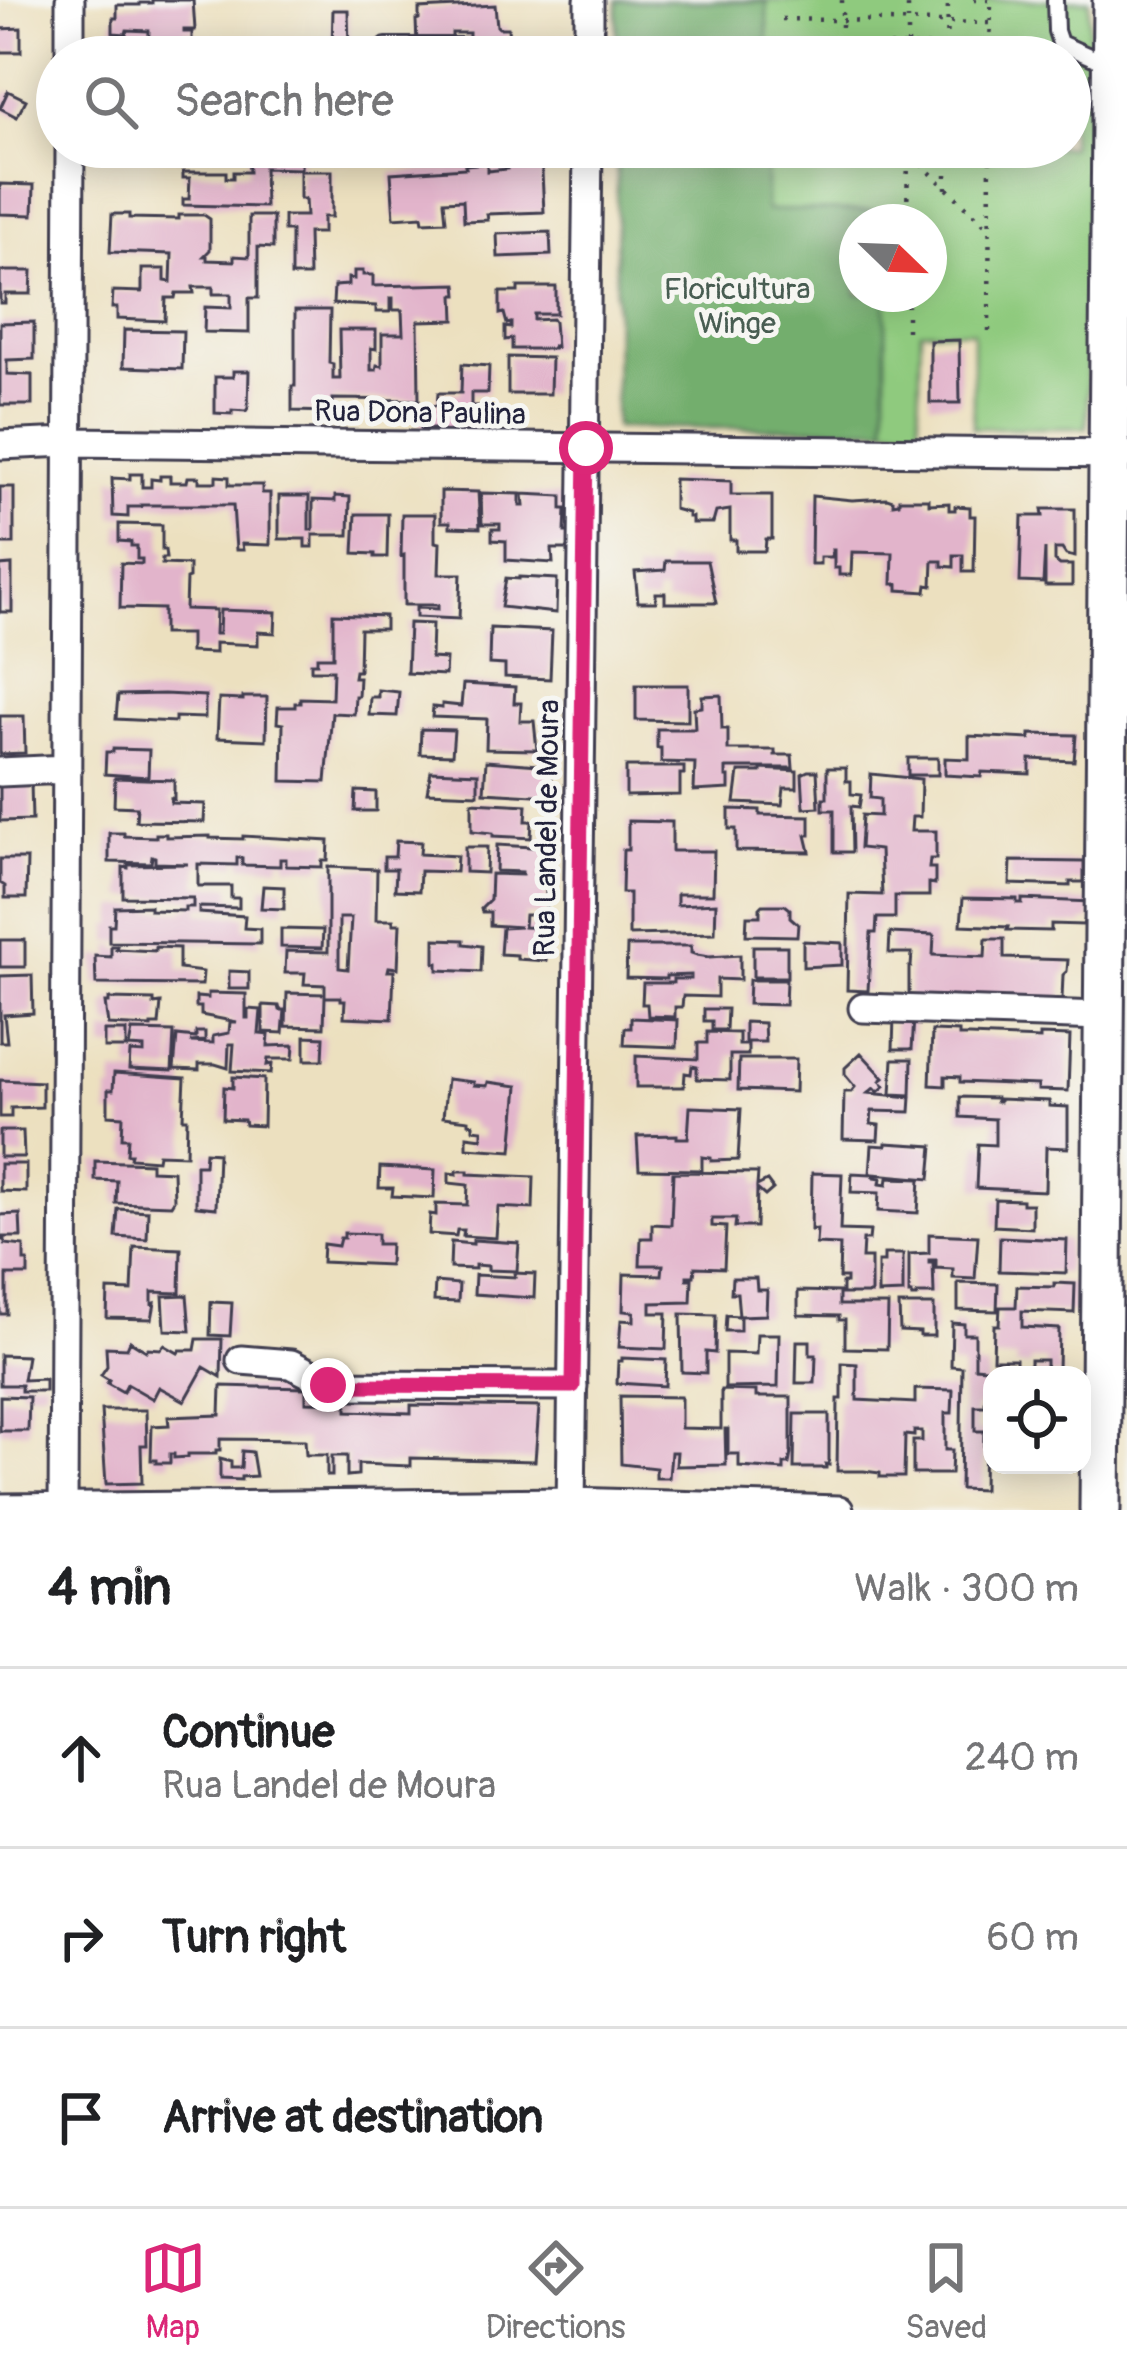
<!DOCTYPE html>
<meta charset="utf-8">
<style>
body{margin:0;font-family:Pangolin,sans-serif;background:#f2f2f2;color:#202124}
.controls{position:absolute;right:36px;bottom:36px;display:grid;overflow:hidden;border-radius:24px;box-shadow:0 6px 30px #0003}
.controls button{width:108px;height:108px;display:grid;place-items:center;padding:0;border:0;border-bottom:3px solid #e0e0e0;background:#fff;color:#202124;font:60px sans-serif}
.compass{position:absolute;left:839px;top:204px;width:108px;height:108px;border-radius:50%;background:#fff;box-shadow:0 6px 30px #0003;rotate:113deg}
.stop{position:absolute;width:36px;height:36px;margin:-27px;border:9px solid #db2777;border-radius:50%;background:#fff}
.stop.end{background:#db2777;border-color:#fff;box-shadow:0 3px 12px #0008}
.list{margin:0;padding:0;list-style:none}
h2{display:flex;justify-content:space-between;align-items:center;height:156px;margin:0;padding:0 48px;font-size:51px}
h2 small{font-size:39px;font-weight:400;color:#757577}
.list li{display:grid;grid-template-columns:78px 1fr auto;gap:36px;align-items:center;box-sizing:border-box;height:180px;padding:0 48px;border-top:3px solid #e0e0e0}
.list b{display:block;font-size:45px;white-space:nowrap}
.list p{margin:0;font-size:39px;white-space:nowrap;color:#757577}
.list em{font-size:39px;font-style:normal;color:#757577}
.icon{flex:none;width:66px;height:66px;fill:none;stroke:currentColor;stroke-width:2;stroke-linecap:round;stroke-linejoin:round}
.map{position:relative;flex:none;width:1127px;height:1510px;overflow:hidden}
.search{position:absolute;background:#fff;box-shadow:0 6px 30px #0003;left:36px;right:36px;top:36px;height:132px;display:flex;align-items:center;gap:30px;box-sizing:border-box;padding:0 42px;border-radius:66px;color:#757577;font-size:45px}
.sheet{height:696px;background:#fff}
nav{display:flex;justify-content:space-around;align-items:center;box-sizing:border-box;height:168px;border-top:3px solid #e0e0e0;background:#fff;font-size:33px;color:#757577}
nav a{display:grid;justify-items:center;gap:6px}
nav .on{color:#db2777}
.map>svg:first-child{display:block}
.green{fill:#8fca7e;stroke:#58765c;stroke-width:3;fill-rule:evenodd}
.forest{fill:#73ae6d;stroke:#4a6854;stroke-width:3}
.building{fill:#e2b4cb;fill-rule:evenodd}
.lines{fill:none;stroke-linecap:round;stroke-linejoin:round}
.lane-casing{stroke:#403e4f;stroke-width:20}
.street-casing{stroke:#403e4f;stroke-width:33}
.secondary-casing{stroke:#403e4f;stroke-width:45}
.path{stroke:#403e4f;stroke-width:4.5;stroke-dasharray:3 9;stroke-linecap:butt}
.lane{stroke:#fff;stroke-width:14}
.street{stroke:#fff;stroke-width:27}
.secondary{stroke:#fff;stroke-width:39}
.route{stroke:#db2777;stroke-width:15}
.labels{text-anchor:middle;dominant-baseline:central;stroke-width:10;stroke-linejoin:round;paint-order:stroke}
.park-label{font-size:30px;fill:#485d52;stroke:#f6f6f2}
.street-label{font-size:30px;fill:#22223b;stroke:#f6f6f2}
</style>
<div class="map">
<svg width="1127" height="1510" viewBox="0 0 1127 1510">
<rect width="100%" height="100%" fill="#f6f6f2"/>
<filter id="ink" filterUnits="userSpaceOnUse"><feTurbulence type="fractalNoise" baseFrequency=".00833" numOctaves="2"/><feDisplacementMap in="SourceGraphic" scale="24" xChannelSelector="R" yChannelSelector="G"/><feConvolveMatrix kernelMatrix="1 2 1 2 8 2 1 2 1" color-interpolation-filters="sRGB"/></filter>
<filter id="wash" filterUnits="userSpaceOnUse"><feTurbulence type="fractalNoise" baseFrequency=".004" numOctaves="4" result="noise"/><feDisplacementMap in="SourceGraphic" scale="48" xChannelSelector="R" yChannelSelector="G"/><feGaussianBlur stdDeviation="2.7" result="paint"/><feColorMatrix in="noise" values="0 0 0 0 0 0 0 0 0 0 0 0 0 0 0 0 0 1.4 0 .05"/><feComposite in="paint" operator="in"/></filter>
<g filter="url(#wash)">
<rect width="100%" height="100%" fill="#ece0bf"/>
<path class="green" d="M1089 0 1087 428H973V331H921L919 428H615L617 147H1070V57H617V1ZM857 222H929V294H857Z"/>
<path class="forest" d="M617 1 767 2V57H617Z
M617 147H766V210L886 211V222H857V294H886V428H615Z"/>
<g id="blocks">
<path class="building" d="M152 0H193L195 30H184V32H192V48L174 47V57H148L149 31 127 30 126 34 113 33V18H117V5H140V3H152Z
M495 5 497 26 499 28H508L509 42 469 44V33H452V40L417 44 416 20 419 19V9Z
M333 10H348L349 49H332Z
M21 28V52H0V29Z
M8 91 26 100 17 117 0 108Z
M251 147H302L301 169 264 168 265 207 183 205V199H189L190 178H183V172H226V178H233V172H249L248 157H251Z
M541 153 544 212 487 214 488 220 464 221 463 200 444 201 446 221 423 222 422 216 394 218 391 173 466 168 465 165 487 163V171L507 169V156Z
M300 171H332V217H323V233H308L309 276H291V231H284V216H306L305 199H300Z
M0 184 34 185 33 215 0 214Z
M112 214H129V218L179 219V215H204L210 219V250L204 256H207V260L234 261V256L249 257V216H273V248L258 247V298H249V333L204 332 205 307 231 308V294H213V287H193L194 293H176L175 298H166L165 321 117 319V308H112L113 291 142 292V269H165V281L171 282 172 254 110 252Z
M550 232 551 255 498 257 497 234Z
M0 271H32L31 294H5V303H0Z
M354 271H363V275H373V286L457 284 458 295H454L455 320 418 321 419 400 333 399V412L292 411V386H295V310H330L329 363 333 364V379H340L339 330H376V349L371 348V370H376L377 365 382 366V334H403L402 310H393V298H390V312H376V306L333 304 334 286 348 285V278L354 279Z
M518 287H556V314H534V320L552 319 554 322 556 347 553 346V349H512V339L505 340V327L511 328V323L507 324 504 313 500 314V292H518Z
M34 322V359L7 360V374L32 375V405H0V323Z
M124 330 183 331 182 369 123 367Z
M959 340 960 403H930V341Z
M508 357 551 358 550 394H508Z
M462 364 489 366 488 393H471V406H489L488 431 441 432V429H421V405L437 406 438 393H461Z
M233 371H249L248 408 246 411 232 410V414L215 413V377H233Z
M130 474H142V487H151V479L160 480V476H170V482H187L188 477H199V482H216V476L229 477V485H262V493H270V545L242 544 243 550H236L233 505H141V507H128V517L113 516 112 478 130 479Z
M674 479 731 481V495H772V539H766L765 551H736V540H730V510L716 512 713 523H692V517H688V513L674 509Z
M0 487H14V544H0Z
M441 491 478 492 480 528 450 527V522H441Z
M481 493 520 494V506H524L523 494 562 496V509H566L565 532H573L572 549H552L553 563 506 560V541L492 540V529H500V524H482Z
M279 496H309V530H313V500L335 501V496L350 497 349 535H313V547H305V539H279Z
M812 496 852 500 887 498 893 500V504L899 503V499H929V504L949 503V510H955V506L970 507V516H975L974 572H963V555H954V567L942 566V561H933L932 586 927 585 926 592 898 590V584H892L893 553 852 552 851 575H839V568H834V550H832V557H820V564H811Z
M1042 509H1075V557L1066 555 1062 549H1055V561L1060 565H1072V586H1045V549L1043 583 1020 582 1022 516H1043Z
M356 514H388L387 557H375V554L354 553Z
M402 514H435V542L440 543 439 574H461L459 619 416 617V608L438 609V605H404V555L401 556Z
M119 524 162 525V550H165L166 558H162V564L189 565V578L186 579 185 609 216 610 215 634H219L220 610 276 612 275 633 258 632V645L215 643V653L190 652V634H163V609L120 608 121 563 142 564V559H137V546H131V542L119 541Z
M666 561H707L716 603H665V593H656V602H638L635 572 665 570Z
M12 565V612H0V566Z
M519 577 557 579 556 613 501 607 506 578 519 579Z
M333 614 385 616V629H360L359 671H355L354 677H359L358 696H355L354 714 332 713 326 782 282 781 283 724 277 723 278 707H295V703H300V698L332 699 333 670H311V663H317V657H333Z
M409 623 432 624 431 658 446 659 445 675 407 673Z
M490 628 552 631 550 679 505 677V665L489 664Z
M463 684 515 687 514 703H521L520 721H534L537 750 486 749 487 719 432 717 433 707 442 708V704L461 706Z
M636 685H688V721L636 720Z
M378 690 399 692 397 716 369 715 370 697H378Z
M164 694 205 696V718L175 717V722L116 719 118 695Z
M721 695 722 729H728V750H775V755H792L793 768H726V777H729V789L694 791 695 763 661 762V748H657V729H695L694 708 702 707V696Z
M243 697H267L266 740 217 738 219 699 243 700Z
M0 716H24L25 753 0 754Z
M421 729 454 730 452 755 420 754Z
M1030 734 1076 735 1074 761 1030 759V774L982 772 981 777 945 775V758L969 759V736L1030 739Z
M113 749 149 750 148 777 105 774 106 752H113Z
M908 758H938V775H908Z
M486 761 552 766 551 796 484 792Z
M626 767H684V774H680V795L626 796Z
M827 768H846V781H851V794L861 795 859 807 851 806 852 852H834V810H823V798H827Z
M761 769 797 771V788H784L782 805 735 803 739 772H761Z
M431 771 478 773V794L427 792Z
M808 771H817L819 807 804 808 802 774Z
M871 774 921 779 920 817H912L911 831H936V859H930L929 868H935V884L929 883V896H895V918H877L876 933H871L868 991 847 990 849 894 882 895 880 850 860 848 862 815 880 816V799L870 798Z
M115 778 174 780V799L171 798V803L205 804 204 822 136 821 137 807 114 806Z
M31 782 32 820 0 821V783Z
M356 791 376 792V811H355Z
M472 802 527 805 526 821H532L531 838 493 836V833L472 831Z
M729 809 760 810V815L810 816V835H806L810 852 736 851V829H729Z
M628 821 672 822V851H714L713 894H677V905L716 903 715 933 629 935V893H622L623 850H628Z
M109 833H124V836L156 837V834H166V837L210 836V838L243 839V836L329 841 328 861H322V867L286 866V859H280V866L242 865V858H237V865L198 864V886H231V898H239V908L199 907V913L245 916 244 928 260 929V944L109 942V925H114L115 907 150 906V910L185 911V907H193V898L123 897V867L128 868V865L188 864 155 863V857L152 856 151 863 109 862Z
M396 841 421 842 420 854 457 856 456 872 420 871 419 891 395 890 396 869H384V857H395Z
M497 845 549 848 548 876H542V888H546V915H525L524 927 548 928 546 961 517 959V955L500 954 502 928 520 927 490 925V912H482L481 909 490 900 491 874 522 875V872L496 871Z
M465 847H487L486 873 465 872Z
M0 859H27L26 898H5V886L0 883Z
M1011 861 1084 862V882H1070V886L1010 884Z
M328 867 377 869 376 920H393V924H400L398 968 389 967 388 971H394L392 1019 344 1017 345 1000H341V997H325L324 1027 286 1026 287 993 325 994V985L304 984 305 973H285L286 951 328 952ZM339 918H351L348 969 339 968Z
M263 886 284 887V909L261 908Z
M963 898 1017 899V903H1022V899L1091 902 1090 921H1084L1083 925 1051 924V931L1007 930 1008 927 961 925Z
M763 905H785L790 909V917L798 924 797 936 746 935 747 916H760V908Z
M281 929 323 930 322 948 281 947Z
M890 933 934 935 933 955 985 957 986 939H1004V958L1068 960 1067 971 1063 975 1062 999 1067 1001 1066 1013 909 1007V967H911L912 953H889Z
M435 939 464 940V944L482 946 481 972 438 970V963H435Z
M0 940H25V967H0Z
M803 941 842 943V965L803 967Z
M111 946H117L116 949 155 951V947L179 948V969L203 972 202 985 96 984 95 956 111 957Z
M627 946H691V953L697 955 709 957 740 955V980L717 979V997L683 996 682 1007H675V1017L648 1016 647 1004H642L643 983H673V979H691V975L666 976V979L626 978Z
M753 946H787V977H753Z
M229 971 249 972V989H229Z
M32 975 33 1013 4 1015 7 1042H0V976Z
M749 980H786L785 1005 748 1004Z
M208 993 246 994V1018H248V1009L261 1010 259 1034 269 1035 268 1046 294 1045 293 1059H268L267 1065 272 1064 271 1073 232 1071 234 1044H229L228 1068 215 1064H199V1070L174 1069 177 1036 196 1038V1032H205V1041L190 1042 213 1043V1036L229 1033 230 1022H237L201 1015V1007H196V997L208 998Z
M109 999 154 1000V1004L161 1003 159 1025H151V1027L108 1025 105 1003H109Z
M263 1005 279 1006 280 1010H285L283 1033 263 1032Z
M704 1009H727L726 1030H712V1021H704Z
M894 1017 914 1018 912 1049H893Z
M631 1018 678 1020 677 1047 624 1045 625 1028H631Z
M745 1022 764 1023 765 1042H745Z
M104 1031H126V1048H104Z
M132 1031 174 1032 172 1071 129 1069 130 1052 144 1053V1048L129 1047Z
M932 1031 959 1032V1036H969L1040 1039V1035L1070 1036 1068 1091 1038 1090V1085L960 1082V1077L945 1076V1086L930 1085Z
M707 1032 739 1033V1045H748V1055H730V1080L697 1079V1067L692 1066 691 1074 685 1073 684 1087H636V1056L698 1059V1043H707Z
M305 1036 324 1037 323 1060H305Z
M861 1053 884 1078 880 1081 885 1086 878 1092 874 1088 868 1093 911 1097 910 1112 872 1111 871 1124 879 1125 878 1140 843 1139 844 1092H851L855 1087 845 1075V1068Z
M739 1059H796L795 1092 738 1090Z
M893 1059H912L911 1095 891 1094Z
M114 1073 185 1078 183 1118H187L186 1155 158 1154 157 1160 130 1158 131 1154H127L128 1138H122L123 1116 108 1115V1090H113Z
M233 1077 264 1079 263 1126 245 1125 244 1120 223 1119 224 1087 233 1088Z
M447 1079 474 1082V1085L487 1086 488 1082 518 1086 512 1151 467 1148V1136L482 1138V1130L473 1129V1124L469 1123V1120L443 1117Z
M0 1080 42 1082V1107L11 1108V1117H0Z
M960 1097 996 1098V1102H999V1099L1049 1101V1106L1068 1107V1148L1046 1147 1045 1191 976 1188 978 1144 995 1145V1119L960 1117Z
M690 1107 741 1109 738 1160 711 1161V1158L702 1157V1170L639 1169 637 1136 677 1135V1138H688Z
M0 1131H23L24 1157H0Z
M886 1143 933 1146 930 1179 873 1174 874 1177 881 1178 880 1184 887 1185 888 1178 920 1179 918 1213 878 1211 879 1193 851 1192 852 1173 870 1174 872 1145 886 1146Z
M205 1152 218 1153 216 1208 196 1206V1165H204Z
M95 1161 151 1163V1170L173 1171 174 1200 171 1205 116 1203 117 1181 95 1180Z
M0 1164H26V1192L0 1191Z
M380 1167 435 1170 434 1198 392 1196 393 1188H379Z
M457 1171H468V1174L534 1177 533 1209 498 1207 496 1238 463 1236 464 1230H457L456 1236 429 1234 430 1214 436 1215V1204L467 1205 468 1185 449 1183V1173L457 1174Z
M673 1172 758 1173 757 1186 767 1181 773 1189 765 1196 757 1189 756 1227H735L736 1219H712V1226L726 1227 724 1268 695 1267 694 1276H687V1279H692L691 1302 651 1303V1313H667L666 1349 619 1347 621 1320 634 1321V1312L623 1311 624 1274 662 1275 663 1265H640L641 1238H652V1224L671 1225Z
M812 1173 842 1174 840 1230 870 1231 869 1240H863L862 1258H871V1294H842V1283H846V1278H839L840 1245 816 1244 817 1229 811 1230Z
M995 1199 1022 1200V1204H1032V1228L994 1226Z
M118 1209 148 1211 147 1239 116 1237Z
M20 1214 21 1237H0V1215Z
M344 1233 377 1234V1244H390L389 1265 322 1262 323 1244 338 1246 340 1238H344Z
M929 1234 978 1236 975 1279 953 1278V1269L936 1268V1260H929V1263H933L934 1294H917V1297H912V1294H909V1254L929 1253Z
M1000 1237 1067 1240 1066 1273 999 1271Z
M0 1240H5V1244L24 1246V1261H28V1275H7V1314H0Z
M473 1240 519 1243 517 1271 488 1270V1266L475 1265V1269L450 1268 451 1242 473 1244Z
M134 1247 181 1249 180 1293 152 1292V1304L155 1303 152 1319 107 1318 108 1290 132 1291Z
M884 1254H903V1293L878 1294V1262H884Z
M514 1273 535 1274 534 1298 474 1294 475 1275 515 1277Z
M732 1278H756L757 1290H767L766 1315 740 1316V1331H725L726 1315 739 1316 737 1293H731Z
M435 1282 459 1284 458 1302 434 1301Z
M958 1283 998 1284 997 1311 958 1310Z
M1054 1283 1075 1284 1074 1313 1022 1311V1327L1059 1329 1058 1370H1063V1375H1036L1037 1369 1046 1370V1360H1030V1366H1016V1359H993L994 1325H999L1000 1307H1016L1017 1286 1054 1287Z
M798 1291 839 1292V1305H888L887 1349 845 1348V1320H839V1316L798 1315Z
M187 1295 190 1331 165 1330 163 1296Z
M211 1302 232 1303 230 1336 210 1335Z
M899 1305H934V1336H920V1332L900 1331Z
M681 1314 716 1315 715 1353 706 1352V1373L682 1372Z
M952 1323 964 1324V1334H975V1367L987 1368 985 1406H975V1431H984L983 1490 960 1489 962 1367 951 1366Z
M757 1334H779L778 1387 725 1388V1353L756 1354Z
M197 1339H222L221 1377 204 1367 185 1401 159 1387 153 1399 127 1384 123 1392 107 1383 109 1380 101 1375 107 1366 106 1347 127 1348 130 1341 146 1351 148 1348 161 1349 164 1345 178 1353 180 1350H195Z
M797 1341H810V1355H816L815 1383H796Z
M0 1355 27 1356 23 1380 45 1379V1391H21V1385H0Z
M622 1358 666 1360 665 1386 617 1383 618 1361H622Z
M842 1363 857 1364V1400L915 1403V1389L953 1390 952 1413H945V1450H952L951 1474H913V1441H922V1431H914V1436L905 1435 904 1477H880V1473L864 1471H837L838 1399H842Z
M221 1386 306 1388V1402L347 1403V1411L411 1413V1405L539 1407 535 1461 411 1458V1466L358 1464V1475L347 1476V1456H332V1476H327V1455H306L305 1440 220 1439V1450H216V1454H188V1457L174 1458V1454H170V1463H156V1460H151L152 1426 169 1425 168 1417 220 1415Z
M721 1390 756 1391V1397H791V1453L789 1464H784V1470L739 1467V1454H728V1429H725L726 1465 676 1466 677 1452H671L669 1478H656V1468L621 1464 620 1396 681 1397V1428L721 1429Z
M0 1396 29 1397 28 1431H0Z
M101 1410H146L147 1445H141L142 1483 106 1484Z
M795 1414H829V1465L826 1464V1468H794Z
M242 1451 252 1452 256 1476 241 1477V1480L220 1479V1459L231 1462V1468H241Z"/>
</g>
</g>
<g filter="url(#ink)">
<use href="#blocks" fill-opacity="0" stroke="#403e4f" stroke-width="3"/>
<g class="lines">
<g class="lane-casing">
<path id="lane" d="M1055 0 1056 31 1060 43 1107 64
M386 46H489L589 38"/>
</g>
<g class="street-casing">
<path id="street" d="M70 57V0
M589 57V0
M0 445 68 442 1123 454
M0 772 67 769
M863 1008 1103 1016
M241 1360 291 1364 332 1385 573 1386
M0 1508 571 1502 839 1510
M63 1510 70 147
M571 1510 588 147"/>
</g>
<g class="secondary-casing">
<path id="secondary" d="M1100 1510 1113 0"/>
</g>
<path class="path" d="M842 0V57
M974 0H991
M782 19 990 23
M782 44 990 47
M908 57V0
M947 57 948 0
M990 57 991 0
M854 147 908 152 989 228
M946 189V147
M907 222 908 147
M907 331V294
M989 331 990 147"/>
<use href="#lane" class="lane"/>
<use href="#street" class="street"/>
<use href="#secondary" class="secondary"/>
</g>
</g>
<g class="lines" filter="url(#ink)">
<path class="route" d="M328 1385 573 1386 586 448"/>
</g>
<g class="labels">
<g class="park-label">
<text x="737" y="289">Floricultura<tspan x="737" dy="34">Winge</tspan></text>
</g>
<g class="street-label">
<text transform="translate(420 413) rotate(1)">Rua Dona Paulina</text>
<text transform="translate(547 828) rotate(-89)">Rua Landel de Moura</text>
</g>
</g>
</svg>
<div class="controls">
<button><svg class="icon" aria-label="locate" viewBox="0 0 24 24"><circle cx="12" cy="12" r="6"/><path d="M12 2v4M12 18v4M2 12h4M18 12h4"/></svg></button>
</div>
<svg class="compass" viewBox="-18 -18 36 36"><path d="M0-13l5 13h-10z" fill="#e53935"/><path d="M0 13l5-13h-10z" fill="#757577"/></svg>
<div class="stop" style="left:586px;top:448px"></div>
<div class="stop end" style="left:328px;top:1385px"></div>
<div class="search"><svg class="icon" aria-label="search" viewBox="0 0 24 24"><circle cx="10" cy="10" r="6"/><path d="M15 15l6 6"/></svg>Search here</div>
</div>
<section class="sheet">
<h2>4 min<small>Walk · 300 m</small></h2>
<ul class="list">
<li><svg class="icon" aria-label="ahead" viewBox="0 0 24 24"><path d="M12 20V5M6 11l6-6 6 6"/></svg><div><b>Continue</b><p>Rua Landel de Moura</p></div><em>240 m</em></li>
<li><svg class="icon" aria-label="right" viewBox="0 0 24 24"><path d="M7 20v-9h11M14 6l5 5-5 5"/></svg><div><b>Turn right</b></div><em>60 m</em></li>
<li><svg class="icon" aria-label="arrive" viewBox="0 0 24 24"><path d="M6 21V4h12l-3 4 3 4H6"/></svg><div><b>Arrive at destination</b></div></li>
</ul>
</section>
<nav>
<a class="on"><svg class="icon" aria-label="map" viewBox="0 0 24 24"><path d="M3 6l6-2 6 2 6-2v14l-6 2-6-2-6 2zM9 4v14M15 6v14"/></svg>Map</a>
<a><svg class="icon" aria-label="directions" viewBox="0 0 24 24"><path d="M12 3l9 9-9 9-9-9zM9 14v-3h6M13 9l2 2-2 2"/></svg>Directions</a>
<a><svg class="icon" aria-label="saved" viewBox="0 0 24 24"><path d="M7 4h10v16l-5-4-5 4z"/></svg>Saved</a>
</nav>
